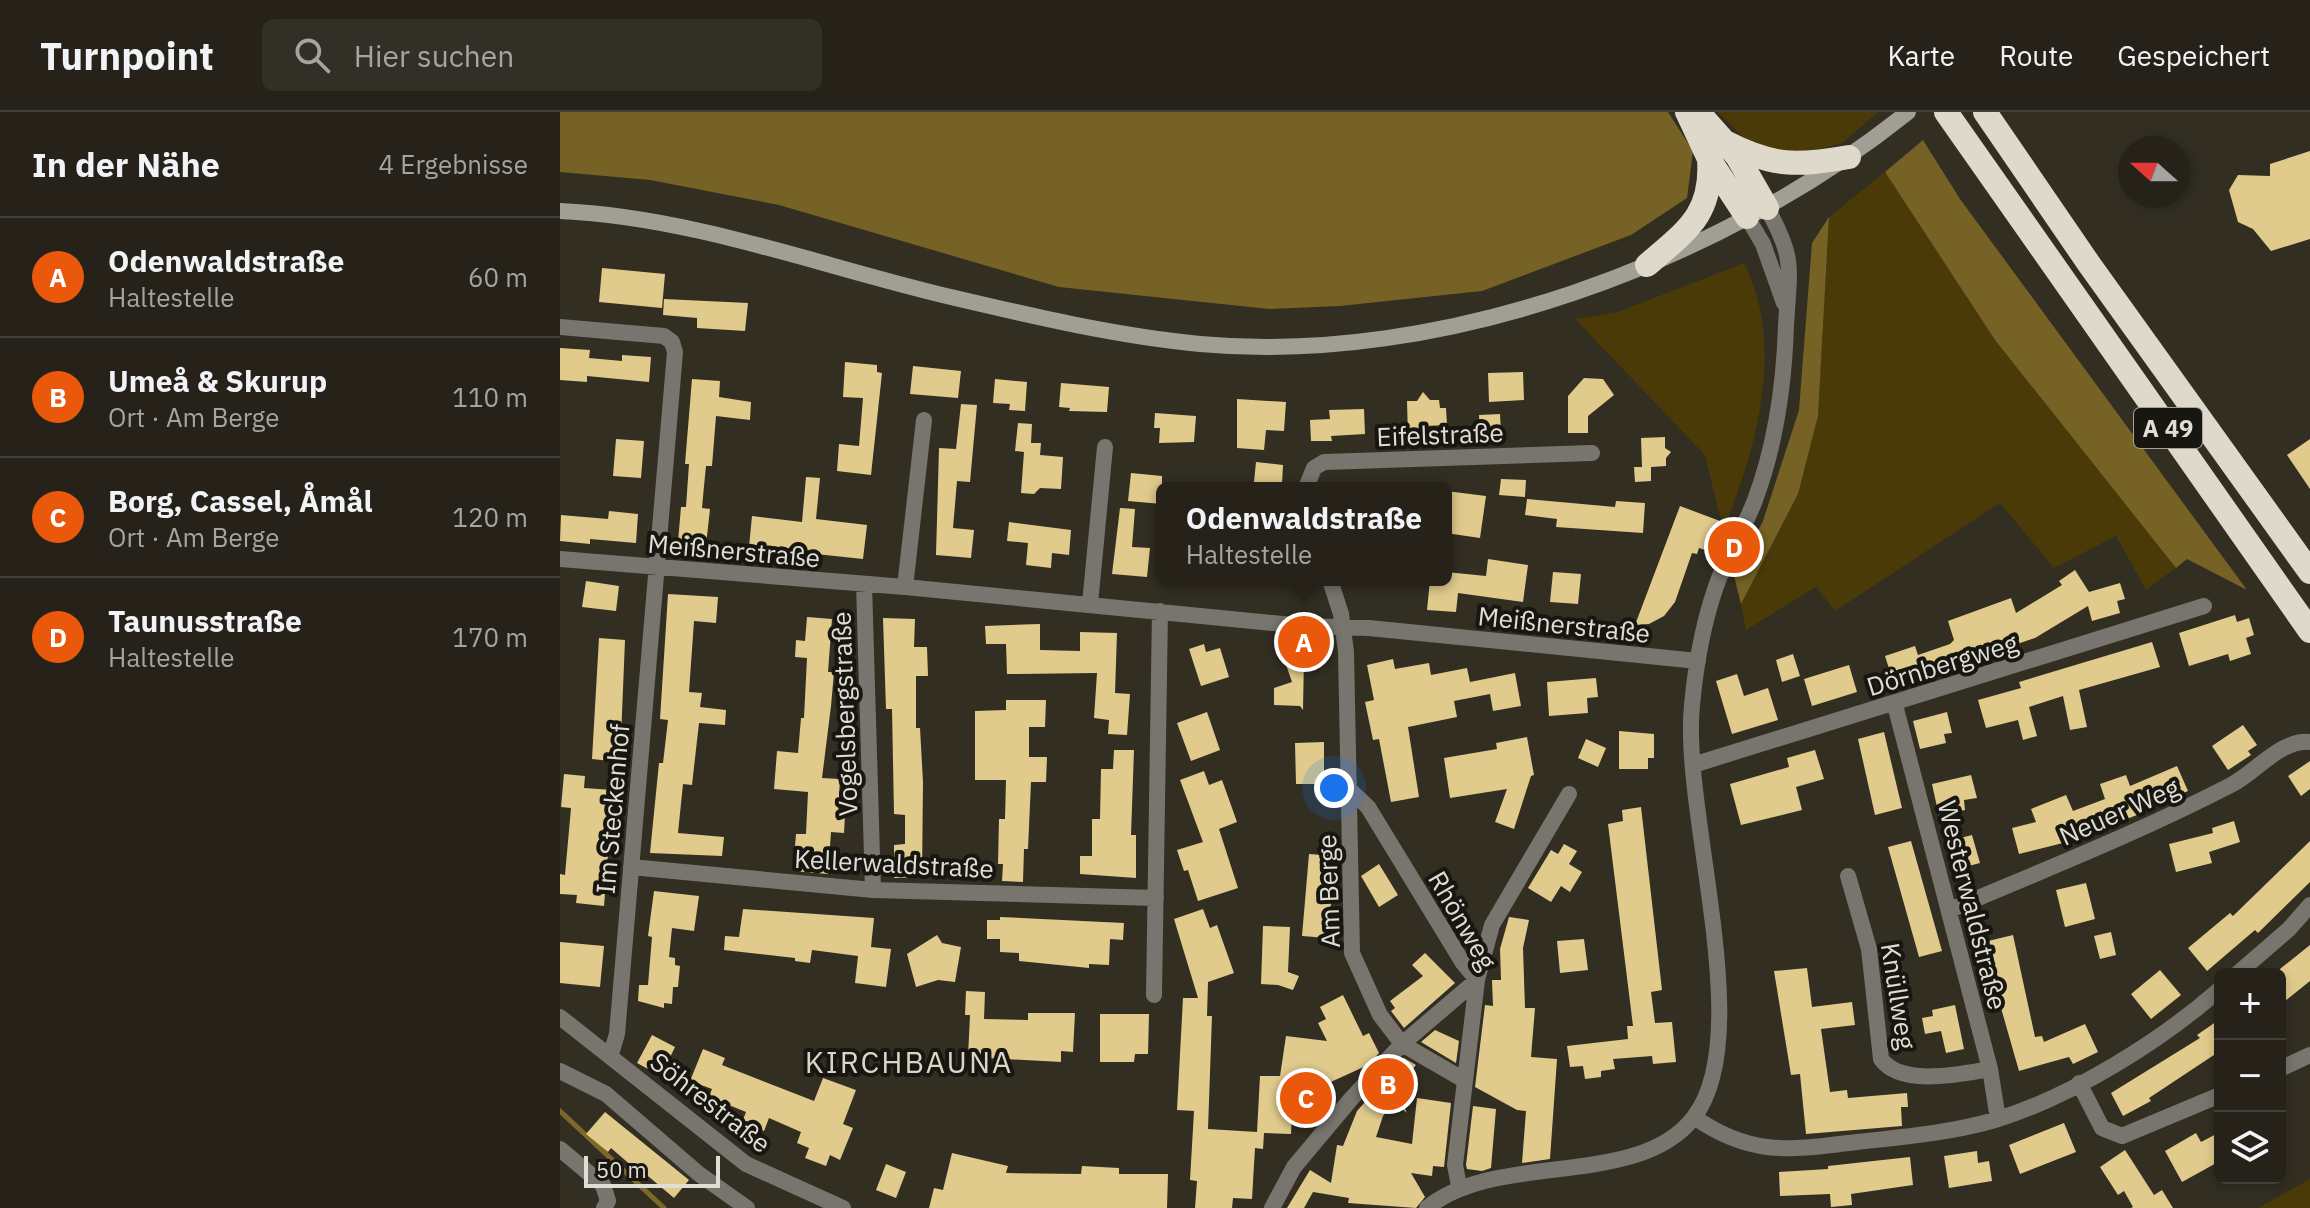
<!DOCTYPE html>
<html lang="de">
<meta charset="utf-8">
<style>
body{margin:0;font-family:"IBM Plex Sans",sans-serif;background:#322f27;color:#f1f3f6}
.controls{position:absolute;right:24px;bottom:24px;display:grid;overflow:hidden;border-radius:12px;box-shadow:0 4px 12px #0003}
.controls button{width:72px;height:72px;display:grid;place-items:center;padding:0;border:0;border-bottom:2px solid #423f39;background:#26221a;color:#f1f3f6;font:40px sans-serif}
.compass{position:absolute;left:1558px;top:24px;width:72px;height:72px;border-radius:50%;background:#26221a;box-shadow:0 4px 12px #0003;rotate:291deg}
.scale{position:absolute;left:24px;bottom:20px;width:136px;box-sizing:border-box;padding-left:8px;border:4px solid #e0ddd5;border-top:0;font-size:22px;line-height:28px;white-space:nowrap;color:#e0ddd5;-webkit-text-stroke:6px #181611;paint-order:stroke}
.you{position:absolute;left:774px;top:676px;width:28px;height:28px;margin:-20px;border:6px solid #fff;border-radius:50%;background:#1a73e8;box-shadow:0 0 0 12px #1a73e833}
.badge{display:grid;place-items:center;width:52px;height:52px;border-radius:50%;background:#ea580c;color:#fff;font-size:26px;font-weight:700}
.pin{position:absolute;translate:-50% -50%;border:4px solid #fff;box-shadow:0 2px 8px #0006}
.popup{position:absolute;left:596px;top:370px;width:296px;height:104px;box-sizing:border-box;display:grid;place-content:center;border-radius:12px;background:#26221a;filter:drop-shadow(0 2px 6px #0005);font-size:26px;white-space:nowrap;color:#a4a4a2}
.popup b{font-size:30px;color:#f1f3f6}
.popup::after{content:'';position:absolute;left:50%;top:100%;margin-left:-16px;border:16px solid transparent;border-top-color:#26221a}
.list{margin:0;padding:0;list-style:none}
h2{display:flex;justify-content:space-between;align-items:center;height:104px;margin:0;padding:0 32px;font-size:34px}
h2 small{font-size:26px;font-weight:400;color:#a4a4a2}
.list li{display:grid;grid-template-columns:52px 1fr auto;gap:24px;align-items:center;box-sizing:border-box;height:120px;padding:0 32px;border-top:2px solid #423f39}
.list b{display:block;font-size:30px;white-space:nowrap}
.list p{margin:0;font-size:26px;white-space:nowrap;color:#a4a4a2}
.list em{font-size:26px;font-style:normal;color:#a4a4a2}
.icon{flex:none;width:44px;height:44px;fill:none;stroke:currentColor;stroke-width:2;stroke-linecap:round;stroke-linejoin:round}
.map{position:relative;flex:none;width:1750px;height:1096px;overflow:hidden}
header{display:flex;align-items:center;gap:48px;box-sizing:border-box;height:112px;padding:0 40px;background:#26221a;border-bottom:2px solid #423f39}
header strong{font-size:38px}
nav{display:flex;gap:44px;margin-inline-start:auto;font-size:28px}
.search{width:560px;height:72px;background:#322f27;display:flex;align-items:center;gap:20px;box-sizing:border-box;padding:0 28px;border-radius:12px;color:#a4a4a2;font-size:30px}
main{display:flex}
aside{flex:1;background:#26221a}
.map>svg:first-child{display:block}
.green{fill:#493a08}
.forest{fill:#766224}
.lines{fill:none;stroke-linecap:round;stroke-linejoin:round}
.stream{stroke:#7d682b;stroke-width:5}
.building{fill:#e1cb8c}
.street{stroke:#78756f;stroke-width:16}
.secondary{stroke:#a19e94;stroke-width:16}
.highway{stroke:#ded9ca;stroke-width:24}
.labels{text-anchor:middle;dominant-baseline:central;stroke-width:8;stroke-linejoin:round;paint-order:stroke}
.shield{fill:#181611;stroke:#a4a19a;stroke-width:2}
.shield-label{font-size:24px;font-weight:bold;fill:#e0ddd5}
.street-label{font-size:26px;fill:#e0ddd5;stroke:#181611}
.quarter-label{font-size:30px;letter-spacing:2px;fill:#dbd5c6;stroke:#181611}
</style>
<header>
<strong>Turnpoint</strong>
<div class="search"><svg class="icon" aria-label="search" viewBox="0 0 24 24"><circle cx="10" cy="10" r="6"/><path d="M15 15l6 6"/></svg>Hier suchen</div>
<nav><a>Karte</a><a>Route</a><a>Gespeichert</a></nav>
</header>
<main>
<aside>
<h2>In der Nähe<small>4 Ergebnisse</small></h2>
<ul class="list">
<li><span class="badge">A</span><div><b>Odenwaldstraße</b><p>Haltestelle</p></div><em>60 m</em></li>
<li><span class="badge">B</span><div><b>Umeå &amp; Skurup</b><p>Ort · Am Berge</p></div><em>110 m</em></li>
<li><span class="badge">C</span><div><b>Borg, Cassel, Åmål</b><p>Ort · Am Berge</p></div><em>120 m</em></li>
<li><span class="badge">D</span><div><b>Taunusstraße</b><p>Haltestelle</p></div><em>170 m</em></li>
</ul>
</aside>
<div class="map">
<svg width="1750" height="1096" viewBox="0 0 1750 1096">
<rect width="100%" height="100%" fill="#322e22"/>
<path class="green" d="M1158 0H1318L1283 31 1237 43 1187 29Z
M1325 60 1435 228 1616 456 1586 478 1556 424 1494 456 1440 391 1275 499 1256 475 1186 518 1181 492 1238 382 1258 304 1269 105Z
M1184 151C1226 233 1196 339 1163 418L1145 343 1015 207 1058 200Z
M1750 1067V1096H1698Z"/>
<path class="forest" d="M0 0H1108L1133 39 1127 86 1071 123 922 179 780 194 709 197 499 175 219 93 90 68 0 60Z
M1363 28 1400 87 1687 478 1627 447 1616 456 1435 228 1325 60Z
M1269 105 1258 304 1238 382 1181 492 1174 464 1203 409 1239 298 1252 131Z"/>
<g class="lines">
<path class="stream" d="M0 999 104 1096"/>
</g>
<path class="building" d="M1750 39V127L1711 139 1693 117 1678 110 1669 78 1678 63 1710 64V52Z
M42 156 105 162 102 196 39 190Z
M104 187 188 191 185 219 137 216V206L103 203Z
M0 236 30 238 29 246 62 249V243L91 245 89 270 27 264V270L0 268Z
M285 250 317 253V260L322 261 311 363 277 359 279 332 299 334 303 286 283 285Z
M353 254 401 259 398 286 350 282Z
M963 260 964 288 929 290 928 261Z
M1024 266 1043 267 1054 283 1028 304V321H1008V284Z
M132 267 160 269 159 285 191 290 190 308 156 304 152 354H146L144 374 142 396 150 397 146 433 118 430 121 395H126L129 352H125Z
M435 267 467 270 465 299 449 298 450 292 433 291Z
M501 271 549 275 547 300 509 299 510 296 499 295Z
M863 280 870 288H879L880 296H886L887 313 865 314V324L848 325 847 289H857Z
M677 287 726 290 724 319 706 318 704 338 677 336Z
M401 292 417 293 410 370 397 369 393 416 414 418 411 446 376 443 379 336 396 337Z
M804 297 805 322 771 324 772 329H751L750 308 770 307 769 298Z
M595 301 636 304 634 330 599 331 600 316H594Z
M940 302 941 320 920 321 919 303Z
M458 311 472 312 471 331H481L480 343 503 345 501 377 480 376 474 382 461 381 464 340 455 339Z
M1105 325V336L1111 340 1106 346V354L1091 355V369L1075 370 1074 355H1082L1081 326Z
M56 327 84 329 81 366 53 364Z
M1750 327V377L1727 343Z
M696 350 723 353 722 372 694 370Z
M571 361 602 364V392L568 389Z
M246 365 260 366 256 407 307 413 303 447 189 435 192 404 242 410Z
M941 367 966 368 965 385 939 383Z
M886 379 926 384 920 426 886 421Z
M967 387 1055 395 1056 389 1085 391 1083 421 996 415 997 407 965 403Z
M1120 394 1160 409 1148 439 1139 436 1137 442 1132 441 1115 490 1104 504 1089 512 1075 513Z
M560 396 575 397 572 435 590 436 587 465 552 462Z
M49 399 78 402 76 431 30 427V432L0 429 1 403 48 407Z
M449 410 511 418 509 443 492 441 491 456 466 453 468 431 447 429Z
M928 447 968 453 963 490 898 481 896 500 867 498 870 468H886V460L926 464Z
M1515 458 1529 480 1560 471 1565 487 1557 489 1560 501 1532 509 1528 494 1475 526 1428 542 1429 545 1334 572 1325 544 1355 534 1358 543 1390 532 1394 528 1388 509 1451 486 1456 501 1502 473 1499 469Z
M993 460 1021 462 1018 492 990 490Z
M26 469 59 474 56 499 22 495Z
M108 482 158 485 156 511 134 509 129 580 142 581 140 595 166 598 165 613 139 611 132 673 123 672 118 721 164 725 162 744 90 741 99 651H103L108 608 100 607Z
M1675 503 1677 510 1689 506 1694 523 1686 526 1691 542 1670 549 1668 542 1629 554 1619 521Z
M247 505 272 507 268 560H274L271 594 262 666 280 667 278 703H285L284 721 271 720 268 762 233 759 236 722H246L248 680 214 677 217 639 238 641 241 606H244L247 546 235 545 236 528 245 529Z
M323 506 355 507 354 535H367L368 564H356V616H360L363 670 362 765 334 766V733L345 732V703L334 702 332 597H326Z
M480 512V538L520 539V520L557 521 555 581 570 582 567 623 548 622 549 608 534 606 537 561 447 562 446 532H426L425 514Z
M39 526 65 528 60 650 32 647Z
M1592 530 1600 555 1519 578 1527 615 1510 618 1503 584 1469 595 1477 624 1463 628 1458 608 1426 616 1418 588 1461 576 1459 570Z
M644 532 646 540 660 536 669 565 641 574 629 537Z
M1233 542 1240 564 1222 570 1216 548Z
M723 544H744L743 598 740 594 714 593V576L732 570Z
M833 547 835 557 869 551 871 563 907 556 910 570 955 561 961 594 933 599 930 582 894 589 897 605 848 615 859 685 831 690 819 627 813 628 805 590 814 588 807 553Z
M1289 553 1297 580 1252 594 1244 567Z
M1177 562 1184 584 1208 576 1218 608 1172 622 1156 569Z
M1036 566 1038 585 1027 586 1028 601 989 604 987 570Z
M446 588H486L485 615H469V645H487L486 670H471L468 737H464L463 770 442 769 443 752H438L439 707H445L446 668H415V599L446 598Z
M647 600 660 638 631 649 617 611Z
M1387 600 1392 621 1384 622 1386 631 1360 637 1353 609Z
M1683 613 1697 633 1688 639 1691 643 1668 658 1652 634Z
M1059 619 1094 622V646H1088V657H1059Z
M1324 620 1342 696 1315 703 1298 627Z
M967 625 974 663 971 664 954 717 935 710 947 677 890 686 884 646 937 637 936 631Z
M1026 627 1046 636 1038 655 1018 646Z
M764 630V672H736L735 631Z
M554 638H574L571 723H576V766L520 762V744H532V707H540L541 657H553Z
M1255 638 1264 667 1236 675 1242 698 1181 713 1170 672 1229 655 1227 646Z
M1750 649V677L1741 684 1728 664Z
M1617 654 1628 679 1584 697 1585 700 1503 731 1459 742 1452 716 1476 710 1471 697 1506 683 1513 699 1545 687 1540 672 1566 663 1570 674Z
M644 659 649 673 662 668 677 710 659 717 678 776 638 789 628 758 624 759 617 738 643 730 620 668Z
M4 662 25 664 24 676 53 678 44 794 16 791 17 783 0 782V762L5 763 11 696 1 695Z
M1411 663 1417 686 1404 688 1405 698 1379 704 1372 672Z
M1081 695 1102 878 1091 880 1095 911 1112 910 1116 950 1093 952 1092 944 1053 947 1055 957 1041 959V965L1025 967 1023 954 1010 955 1007 934 1068 927 1067 914H1073L1048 712 1063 709 1062 698Z
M1674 709 1680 730 1649 740 1652 751 1616 760 1609 732 1653 721 1652 716Z
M1412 723 1420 751 1393 758 1385 730Z
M1351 729 1382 839 1359 845 1328 735Z
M1750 729V770L1698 821 1695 818 1647 859 1628 836 1670 801 1673 804Z
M1004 732 1017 739 1009 752 1022 760 1010 780 1001 774 991 790 968 776 991 738 998 742Z
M749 742 775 744 768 826 742 824Z
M819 752 838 783 819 795 801 764Z
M1526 771 1535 807 1505 815 1496 778Z
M94 779 139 784 134 819 112 816 109 845 115 846V853L120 854 118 875H113L112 892 104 891V896L78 889 79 873H88L92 825 88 824Z
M183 797 314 806 311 835 331 837 326 875 295 871 298 844 252 838 250 851 235 849V846L164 838 165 824 179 825Z
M643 797 650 816 657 813 674 861 648 870 647 904H652L648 1017 697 1020 700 964H720L726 924 767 929 758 911 766 907 760 895 783 883 803 924 809 921 819 941 808 953 762 974 761 1002 732 1001 731 1022 704 1021 703 1037 695 1036 692 1087 673 1086 672 1096H635L637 1069 630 1068 634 999 617 998 623 886H638L614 807Z
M440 805 564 811 563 828 550 827 549 853 529 852V856L459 849V841L440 840V827H427V808H440Z
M949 805 969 808 963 836 965 896H975L971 945 997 947 990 1047 962 1051 966 999 957 998 915 975 925 893 933 894 932 868H941L940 837Z
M703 814 730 815 728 860 739 864 733 878 718 873 701 872Z
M1551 820 1556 843 1540 847 1534 824Z
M377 823 382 831 401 835 395 870 378 868 356 875 347 842Z
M1453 823 1475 925 1482 924 1484 930 1525 912 1538 940 1513 952 1509 945 1459 959 1433 868 1425 870 1421 854 1429 852 1424 830Z
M1024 827 1028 858 1000 861 997 829Z
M0 830 44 834 40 875 0 871Z
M1750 833V869L1720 893V857Z
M865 841 895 871 844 916 831 899 835 896 830 889 863 864 852 853Z
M1247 856 1252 895 1292 890 1295 913 1261 917 1270 980 1287 978 1288 986 1347 981 1348 995H1341L1342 1014 1246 1022 1240 962 1231 963 1214 859Z
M1600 858 1621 883 1591 907 1571 882Z
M406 879 425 880 424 907 468 908V901H515L513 940 501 939V950L408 945 410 903H405Z
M1395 893 1404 937 1386 941 1381 919 1365 922 1362 906 1373 904 1372 898Z
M540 902H589L588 942H575L574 950H540Z
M1660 907V939L1589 986 1591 989 1563 1004 1551 981 1640 926 1637 923Z
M875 918 899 929 896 951 861 930Z
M92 923 115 935 101 964 77 951Z
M143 937 165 946 162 953 254 989 263 966 296 978 283 1012 293 1016 280 1048 270 1043 266 1054 245 1046 249 1036 237 1031 241 1020 209 1006 204 1019 182 1010 186 1000 149 985 152 977 130 969Z
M844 946 856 953 840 972 846 976 839 984 847 1001 834 990 823 1004 816 1025 852 1032 857 986 891 991 884 1055 873 1054 872 1064 851 1061 865 1085 856 1096 788 1091 789 1086 753 1080 744 1096H727L750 1058 771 1071 777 1033 783 1034 797 999Z
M913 994 936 997 931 1056 922 1059 907 1057 906 1053Z
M45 1000 129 1068 114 1086 82 1059 80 1061 51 1036 48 1040 26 1022Z
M1504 1011 1516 1040 1460 1062 1449 1033Z
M1660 1020V1049L1622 1070 1605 1039 1636 1021 1641 1030Z
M1565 1038 1594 1083 1602 1078 1613 1096H1571L1573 1095 1564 1079 1558 1083 1540 1055Z
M1417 1039 1418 1051 1429 1049 1432 1069 1389 1076 1384 1044Z
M392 1041 448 1054 446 1061 521 1062 522 1054 559 1056V1062H608L607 1096H369L374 1076 383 1078Z
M1350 1045 1353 1073 1291 1082 1292 1093 1271 1095 1270 1082 1220 1084 1219 1060 1268 1057V1054Z
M326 1052 346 1060 336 1086 316 1078Z"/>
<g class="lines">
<path class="street" d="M1187 105 1203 132 1224 191
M0 215 104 224 112 230 115 240 57 922 51 942
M746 376 754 356 764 350 1032 341
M0 447 345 475 743 514 809 516 1138 549
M770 468 781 502 786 540 792 841 820 903 842 932 904 968
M304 472 313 778
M345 475 364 308
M530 492 545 335
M1335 593 1430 957 1438 1007
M1133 653 1644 494
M791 679 808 695 903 851 917 868 895 1053 899 1074
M71 755 313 778 596 786
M1288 764 1309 837 1321 947C1341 975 1400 962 1430 957
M1390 798C1484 758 1580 720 1671 673 1696 660 1721 627 1750 630
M1677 862 1729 817 1750 793
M594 883 600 499
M0 905 186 1052 283 1096
M1720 957 1750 943
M0 959 46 982 139 1062 187 1096
M1519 971 1542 1016 1562 1024 1660 983
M1134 1005C1191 1045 1231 1038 1297 1030 1343 1025 1390 1021 1435 1008 1511 985 1601 929 1660 877
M0 1037 43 1073 48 1089 44 1096
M712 1096 734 1055 791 987 842 932 917 868 932 813 1009 682
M867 1096C938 1038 1079 1078 1134 1005 1197 923 1121 699 1132 593 1136 550 1145 501 1161 461 1170 436 1186 413 1195 388 1216 332 1224 274 1226 214 1229 156 1236 148 1207 96"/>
<path class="secondary" d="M0 99C135 105 265 156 395 186 476 205 557 224 640 232 882 254 1161 150 1348 0"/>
<path class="highway" d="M1127 0 1149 47 1187 105
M1138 0 1177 44 1207 96
M1386 0 1750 519
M1425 0 1529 152 1750 460
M1165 30C1213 55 1237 54 1289 45
M1087 153C1126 119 1153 103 1149 47"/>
</g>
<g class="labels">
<rect class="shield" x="1574" y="296" width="68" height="40" rx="6"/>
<g class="shield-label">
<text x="1608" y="316">A 49</text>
</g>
<g class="street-label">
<text transform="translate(880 322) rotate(-2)">Eifelstraße</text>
<text transform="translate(174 438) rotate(5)">Meißnerstraße</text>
<text transform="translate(1004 512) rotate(6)">Meißnerstraße</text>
<text transform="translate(1382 552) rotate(-17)">Dörnbergweg</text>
<text transform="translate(284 602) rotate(-92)">Vogelsbergstraße</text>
<text transform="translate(52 697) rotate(-85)">Im Steckenhof</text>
<text transform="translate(1559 699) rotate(-24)">Neuer Weg</text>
<text transform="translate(334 751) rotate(3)">Kellerwaldstraße</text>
<text transform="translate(768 779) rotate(-92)">Am Berge</text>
<text transform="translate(1413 793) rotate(76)">Westerwaldstraße</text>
<text transform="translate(903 808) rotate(60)">Rhönweg</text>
<text transform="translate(1339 884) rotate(81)">Knüllweg</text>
<text transform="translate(151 990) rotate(38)">Söhrestraße</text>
</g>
<g class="quarter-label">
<text x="349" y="949">KIRCHBAUNA</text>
</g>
</g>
</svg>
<div class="controls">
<button>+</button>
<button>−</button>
<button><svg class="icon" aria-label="layers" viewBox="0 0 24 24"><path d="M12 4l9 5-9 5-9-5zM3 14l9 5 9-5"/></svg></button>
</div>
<svg class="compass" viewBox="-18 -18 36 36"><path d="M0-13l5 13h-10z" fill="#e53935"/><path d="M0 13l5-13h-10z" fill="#a4a4a2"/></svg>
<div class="scale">50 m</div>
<div class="you"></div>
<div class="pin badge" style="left:744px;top:530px">A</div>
<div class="popup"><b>Odenwaldstraße</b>Haltestelle</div>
<div class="pin badge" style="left:828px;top:972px">B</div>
<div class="pin badge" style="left:746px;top:986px">C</div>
<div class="pin badge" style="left:1174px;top:435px">D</div>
</div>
</main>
